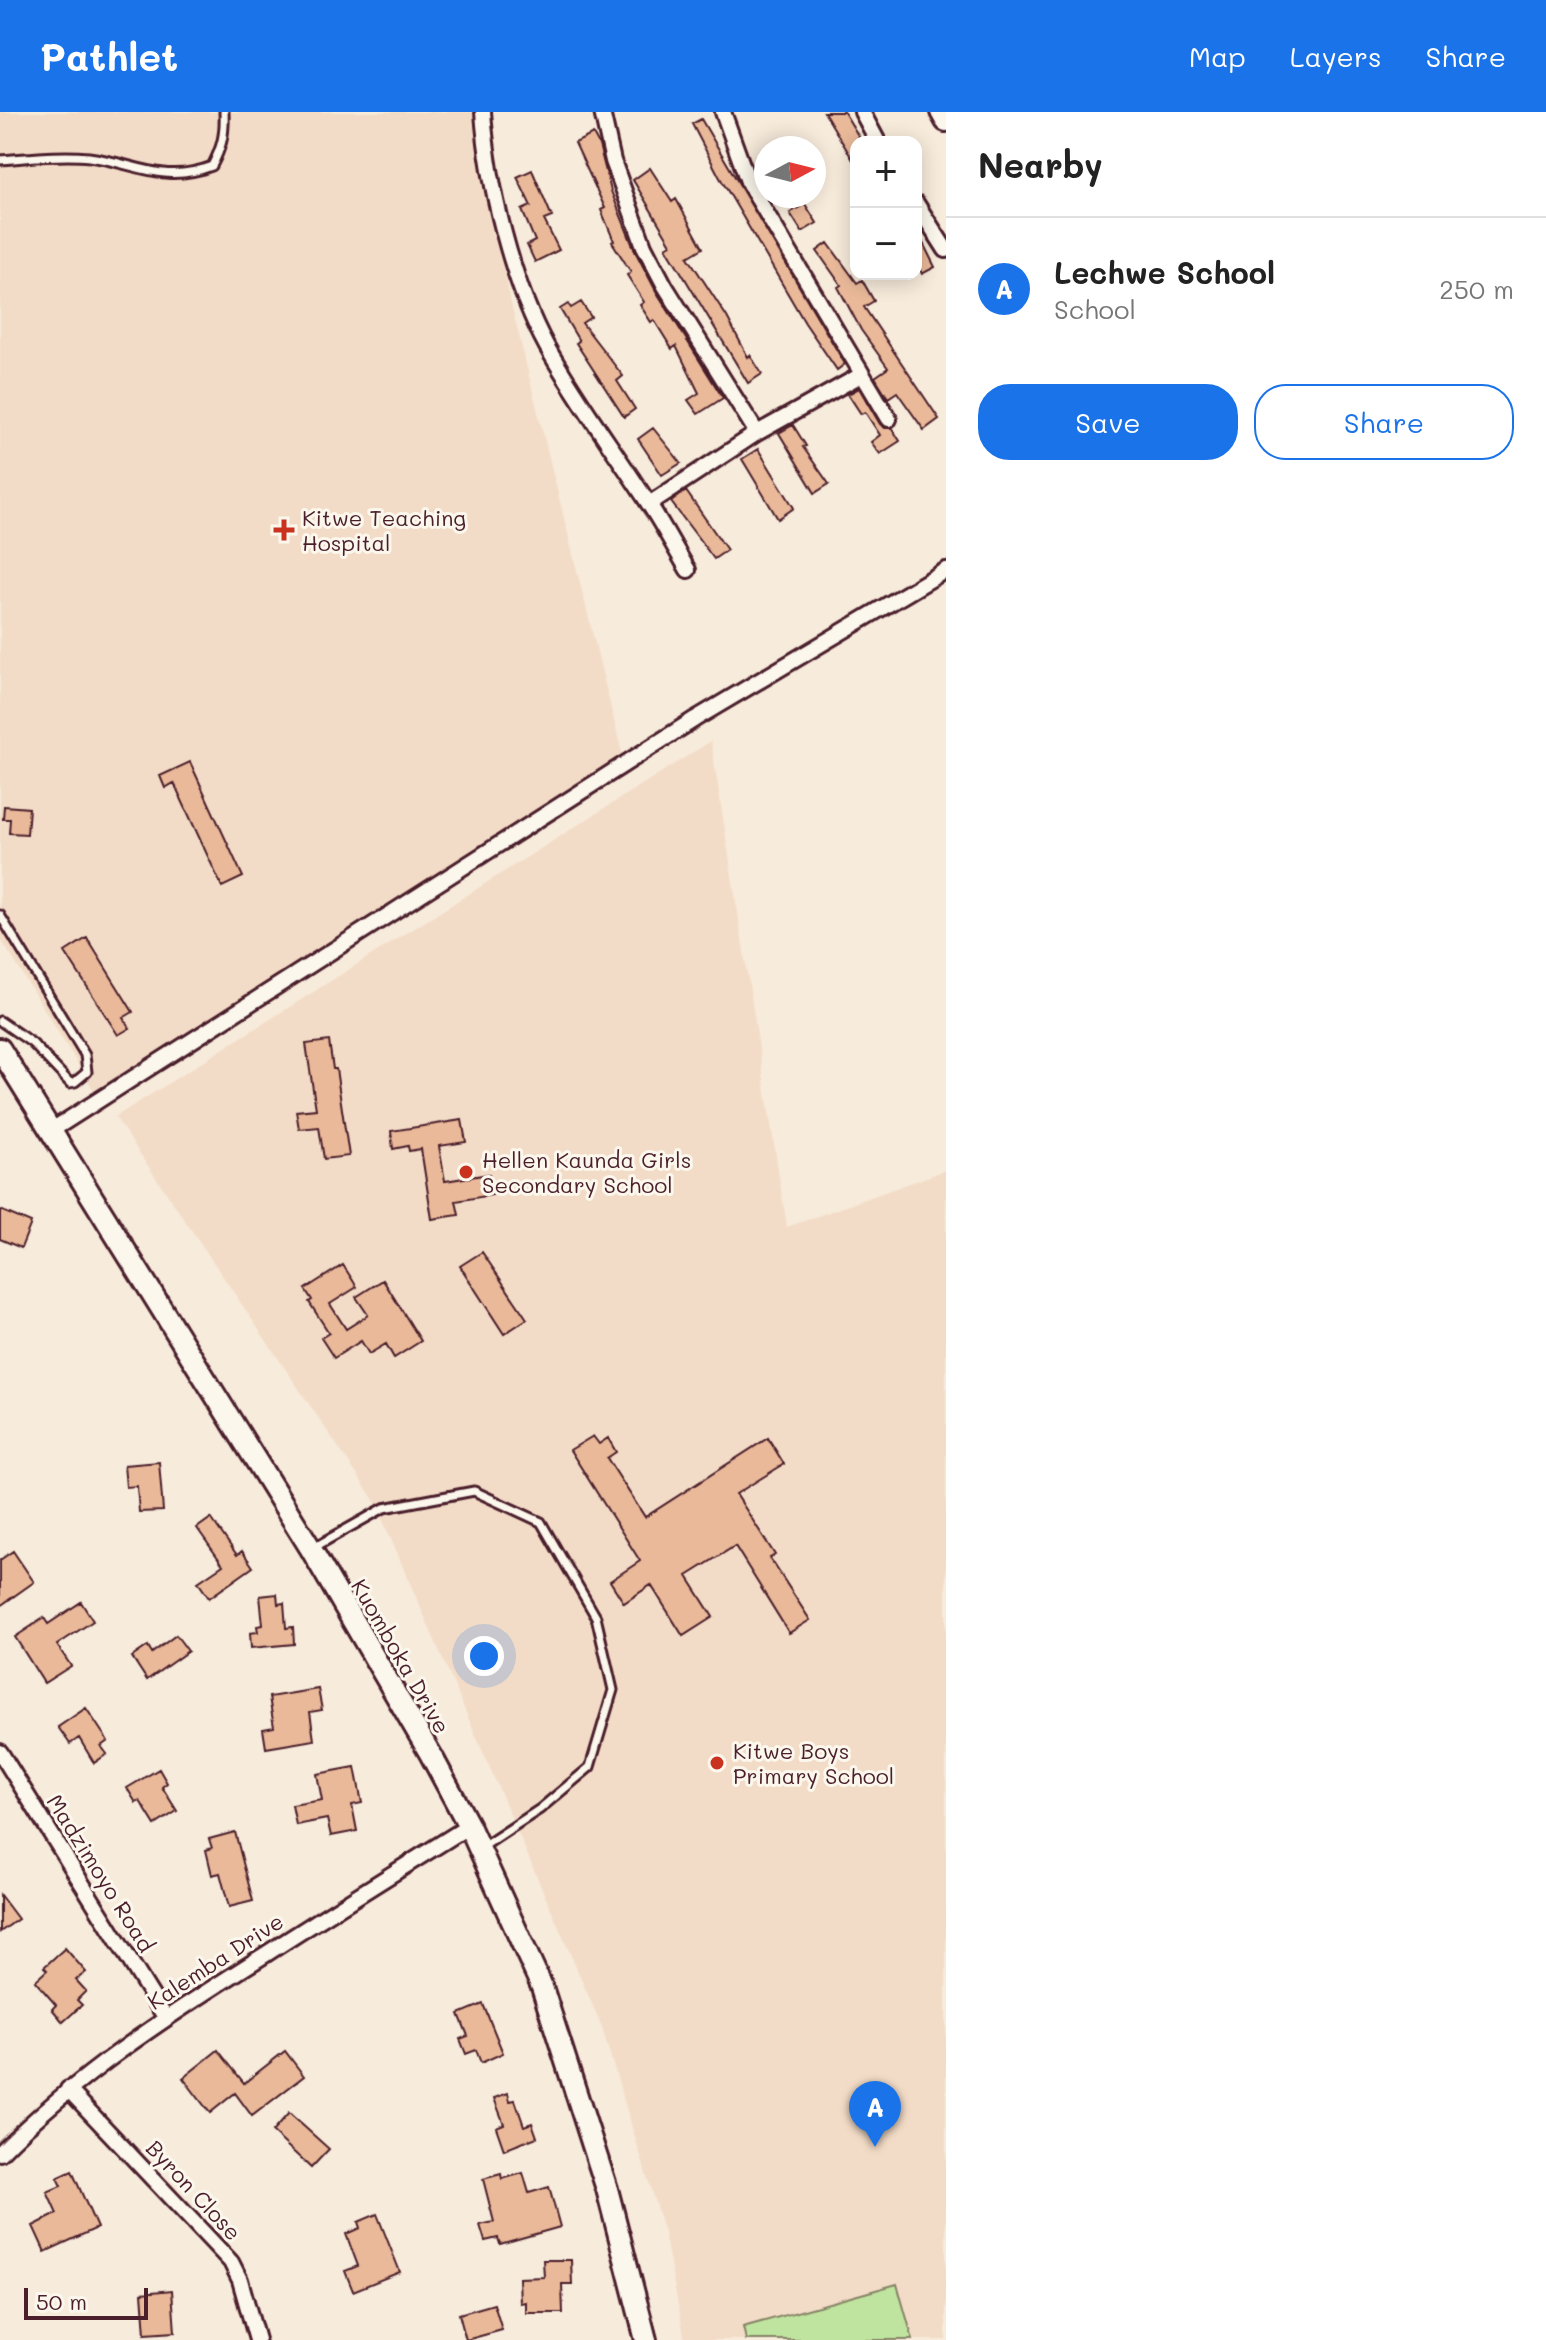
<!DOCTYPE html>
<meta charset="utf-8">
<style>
body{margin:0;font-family:Mali,sans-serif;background:#f2f2f2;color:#222}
.controls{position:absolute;right:24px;top:24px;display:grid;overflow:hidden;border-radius:16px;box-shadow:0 4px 20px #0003}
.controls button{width:72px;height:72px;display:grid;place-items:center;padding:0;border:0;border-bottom:2px solid #e0e0e0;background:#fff;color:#222;font:40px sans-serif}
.compass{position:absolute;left:754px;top:24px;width:72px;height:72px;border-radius:50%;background:#fff;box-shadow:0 4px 20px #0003;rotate:83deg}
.scale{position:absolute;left:24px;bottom:20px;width:124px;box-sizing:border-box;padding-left:8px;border:4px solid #4a1f2b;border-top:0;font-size:22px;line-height:28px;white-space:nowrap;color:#4a1f2b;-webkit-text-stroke:6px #fbf7ec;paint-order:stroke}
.you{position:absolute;left:484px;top:1544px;width:28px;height:28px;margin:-20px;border:6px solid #fff;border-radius:50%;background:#1a73e8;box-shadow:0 0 0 12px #1a73e833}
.badge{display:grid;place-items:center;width:52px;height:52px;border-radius:50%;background:#1a73e8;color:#fff;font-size:26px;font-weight:700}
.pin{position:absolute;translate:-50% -66px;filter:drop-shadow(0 2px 4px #0008)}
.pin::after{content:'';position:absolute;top:42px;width:28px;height:24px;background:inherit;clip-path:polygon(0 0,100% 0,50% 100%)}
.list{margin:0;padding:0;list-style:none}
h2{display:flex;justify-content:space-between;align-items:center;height:104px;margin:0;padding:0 32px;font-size:34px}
h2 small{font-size:26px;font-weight:400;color:#767676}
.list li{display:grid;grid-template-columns:52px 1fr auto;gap:24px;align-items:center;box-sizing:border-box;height:144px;padding:0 32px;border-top:2px solid #e0e0e0}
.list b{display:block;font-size:30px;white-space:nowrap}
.list p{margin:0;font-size:26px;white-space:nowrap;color:#767676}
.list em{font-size:26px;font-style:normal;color:#767676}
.actions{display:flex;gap:16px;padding:24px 32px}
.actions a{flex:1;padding:18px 0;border:2px solid #1a73e8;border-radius:32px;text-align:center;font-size:28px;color:#1a73e8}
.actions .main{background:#1a73e8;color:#fff}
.map{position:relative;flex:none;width:946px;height:2228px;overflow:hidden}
header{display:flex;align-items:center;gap:48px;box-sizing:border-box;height:112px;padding:0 40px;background:#1a73e8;color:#fff}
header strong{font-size:38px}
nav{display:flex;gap:44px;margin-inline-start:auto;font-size:28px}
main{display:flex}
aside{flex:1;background:#fff}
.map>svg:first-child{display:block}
.built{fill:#f3dcc7}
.green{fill:#bfe49f;stroke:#848265;stroke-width:2}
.building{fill:#e9b999;stroke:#4a1f2b;stroke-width:2}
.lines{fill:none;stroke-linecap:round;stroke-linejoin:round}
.lane-casing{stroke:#4a1f2b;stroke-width:13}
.street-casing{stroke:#4a1f2b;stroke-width:20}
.secondary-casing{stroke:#4a1f2b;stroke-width:26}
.lane{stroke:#fbf7ec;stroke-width:7}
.street{stroke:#fbf7ec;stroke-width:14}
.secondary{stroke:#fbf7ec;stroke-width:20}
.poi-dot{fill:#c8321e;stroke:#fbf7ec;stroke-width:3}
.labels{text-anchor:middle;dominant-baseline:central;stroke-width:6;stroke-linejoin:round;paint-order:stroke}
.poi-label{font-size:22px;fill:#4a1f2b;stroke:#fbf7ec;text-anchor:start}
.street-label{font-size:22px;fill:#4a1f2b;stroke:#fbf7ec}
</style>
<header>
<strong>Pathlet</strong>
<nav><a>Map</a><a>Layers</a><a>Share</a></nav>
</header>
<main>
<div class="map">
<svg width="946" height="2228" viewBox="0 0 946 2228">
<rect width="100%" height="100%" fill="#f7ebdb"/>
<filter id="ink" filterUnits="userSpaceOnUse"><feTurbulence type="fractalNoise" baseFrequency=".0125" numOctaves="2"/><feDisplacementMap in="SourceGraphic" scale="16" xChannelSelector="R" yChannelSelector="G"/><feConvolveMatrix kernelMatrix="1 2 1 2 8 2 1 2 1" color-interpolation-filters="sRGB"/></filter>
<g filter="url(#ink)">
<path class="built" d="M0 0H473L511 191 623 645 97 983 0 826Z
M711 629 787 1115 946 1058V2228H685L664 2121 601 1913 374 1388 115 1005Z"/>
<path class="green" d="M897 2172 913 2228H746L743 2215Z"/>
<path class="building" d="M824 0H844L862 30H856V53Z
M701 7 845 252 837 258 805 211 719 64 692 12Z
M593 22 599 33 611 79 635 139 656 179 723 286 698 302 688 288 699 281 676 234 672 237 654 208 651 210 640 193 644 190 627 163 631 160 612 130 614 129 601 98 605 96 575 31Z
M650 56 672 90 676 87 703 136 688 145 727 205 748 245 750 243 762 262 748 271 666 135 671 132 633 68Z
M532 58 552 105 544 108 559 138 535 150 527 133 535 129 522 98 531 94 517 65Z
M805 92 817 111 802 120 790 101Z
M916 117 935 155 922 162 916 150Z
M828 131 857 171 862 168 874 189 864 195 939 307 924 318 897 280 888 286 875 265 888 256 861 218 838 175 841 173 817 139Z
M581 190 591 205 582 211 623 264 617 269 635 297 624 305 576 231 579 229 560 197 568 192 571 196Z
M859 276 880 312 885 316H892L900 329 880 342 871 330 880 323 865 300 861 302 848 282Z
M793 313 806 334 803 335 829 372 815 381 779 321Z
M653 316 681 351 662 363 638 327Z
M758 337 794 396 778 407 742 347Z
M686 379 727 438 714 447 671 390Z
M190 650 243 765 222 775 174 671 165 676 160 664Z
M4 694 29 696 27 722 9 721 10 707H3Z
M87 826 133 900 123 906 130 916 118 923 65 840Z
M329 929 333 957H336L349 1044 324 1047 319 1015 299 1017 296 999 316 997 306 932Z
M462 1008 466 1030 439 1034 445 1069 489 1062 492 1083 456 1089 459 1103 432 1107 421 1037 409 1039 408 1034 393 1037 391 1019Z
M0 1098 31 1111 21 1136 0 1127Z
M482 1140 527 1207 504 1222 460 1154Z
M343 1153 357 1175 330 1192 346 1217 368 1203 356 1185 383 1168 421 1229 394 1246 386 1232 369 1242 361 1229 334 1246 321 1226 329 1221 309 1190 312 1188 305 1177Z
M593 1324 599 1332 608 1326 616 1340 607 1346 645 1405 768 1326 784 1352 736 1382 775 1443 770 1446 810 1508 789 1521 735 1434 687 1464 713 1505 683 1524 651 1473 624 1491 610 1469 640 1449 570 1338Z
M159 1350 163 1399 139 1400 137 1374 126 1375 124 1353Z
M211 1406 237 1443 242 1439 253 1455 209 1486 198 1470 223 1453 197 1416Z
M13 1439 34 1470 0 1494V1448Z
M277 1482 278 1492 284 1491 286 1516 293 1515 294 1532 251 1536 250 1521 258 1520 257 1514 263 1513 260 1484Z
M81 1490 93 1509 57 1533 71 1554 44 1571 15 1525 44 1506 48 1512Z
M176 1523 188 1539 147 1568 132 1545 148 1534 152 1541Z
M318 1577 322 1598 310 1600 314 1628 266 1636 263 1617 274 1615 269 1585Z
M86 1596 108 1629 101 1634 107 1642 94 1651 79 1626 70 1632 58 1615Z
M355 1655 362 1691 352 1693 357 1719 331 1724 327 1707 296 1713 292 1693 322 1688 317 1662Z
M159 1657 167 1671 162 1675 177 1699 155 1713 140 1689 136 1691 127 1676Z
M235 1720 253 1789 229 1795 220 1761 212 1763 206 1738 212 1736 209 1727Z
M0 1783 18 1807 0 1820Z
M65 1836 86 1860 76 1868 86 1879 77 1888 82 1893 63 1910 52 1897 56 1893 35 1869 47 1858 44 1855Z
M483 1892 503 1941 481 1951 476 1938 466 1942 460 1927 468 1924 459 1902Z
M218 1938 244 1971 285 1939 304 1964 252 2004 235 1981 210 2001 183 1966Z
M508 1981 510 1989 515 1988 524 2014 532 2011 537 2025 504 2038 496 2015 504 2012 494 1986Z
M289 2001 329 2037 311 2056 272 2020Z
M72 2059 97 2116 45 2140 33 2114 57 2102 47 2080 61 2074 57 2066Z
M523 2061 529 2081 549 2075 560 2115 500 2132 498 2126 485 2129 480 2113 494 2110 483 2067 501 2062 502 2067Z
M377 2102 400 2160 353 2179 345 2159 358 2154 346 2122 360 2116 358 2110Z
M543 2148H571L572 2172H562L563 2201H526V2190L520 2191 519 2166 544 2165Z
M172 2178 175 2220 145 2222 142 2181Z
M494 2192 502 2218 466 2228 459 2202Z"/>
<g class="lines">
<g class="lane-casing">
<path id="lane" d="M0 48C29 46 60 42 89 45 136 51 163 73 212 54 222 35 225 22 224 0
M0 803 85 943 87 960 75 970 70 971 32 931 0 909
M313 1436 384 1396 474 1379 541 1410 596 1505 613 1578 590 1655 540 1697 481 1736"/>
</g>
<g class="street-casing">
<path id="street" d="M483 0C488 72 512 171 547 235 577 288 614 338 647 389 662 411 674 435 688 458
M602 0 613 49 644 134 665 174 757 321
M723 0 749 72 889 307
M862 0 878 30
M916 91 946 138
M649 392 757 321 861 263
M52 1018 695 607 946 458
M0 1640 165 1905
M68 1977 231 2150 240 2168 257 2228
M0 2041C78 1962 169 1903 263 1844 331 1800 400 1757 469 1714"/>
</g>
<g class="secondary-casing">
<path id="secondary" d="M941 0 946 9
M0 937 311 1437 431 1643 469 1714 542 1875 607 2077 646 2228"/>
</g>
<use href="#lane" class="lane"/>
<use href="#street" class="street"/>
<use href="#secondary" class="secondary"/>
</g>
</g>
<g class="poi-dot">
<path d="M280 406h8v8h8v8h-8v8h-8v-8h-8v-8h8z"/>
<circle cx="466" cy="1060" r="8"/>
<circle cx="717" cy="1651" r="8"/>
</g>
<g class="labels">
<g class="poi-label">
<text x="302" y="405">Kitwe Teaching<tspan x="302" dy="25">Hospital</tspan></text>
<text x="482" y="1047">Hellen Kaunda Girls<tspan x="482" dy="25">Secondary School</tspan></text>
<text x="733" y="1638">Kitwe Boys<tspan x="733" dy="25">Primary School</tspan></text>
</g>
<g class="street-label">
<text transform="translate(401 1544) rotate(60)">Kuomboka Drive</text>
<text transform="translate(101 1761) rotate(58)">Madzimoyo Road</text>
<text transform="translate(215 1849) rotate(-33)">Kalemba Drive</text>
<text transform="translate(194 2078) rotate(47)">Byron Close</text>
</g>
</g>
</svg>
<div class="controls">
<button>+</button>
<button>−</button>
</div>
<svg class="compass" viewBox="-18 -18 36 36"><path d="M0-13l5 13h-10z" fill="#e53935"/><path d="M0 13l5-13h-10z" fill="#767676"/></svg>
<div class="scale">50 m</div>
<div class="you"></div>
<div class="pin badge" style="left:875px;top:2035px">A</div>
</div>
<aside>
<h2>Nearby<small></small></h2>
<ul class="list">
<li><span class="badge">A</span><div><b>Lechwe School</b><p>School</p></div><em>250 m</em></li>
</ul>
<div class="actions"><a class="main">Save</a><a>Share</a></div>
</aside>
</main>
